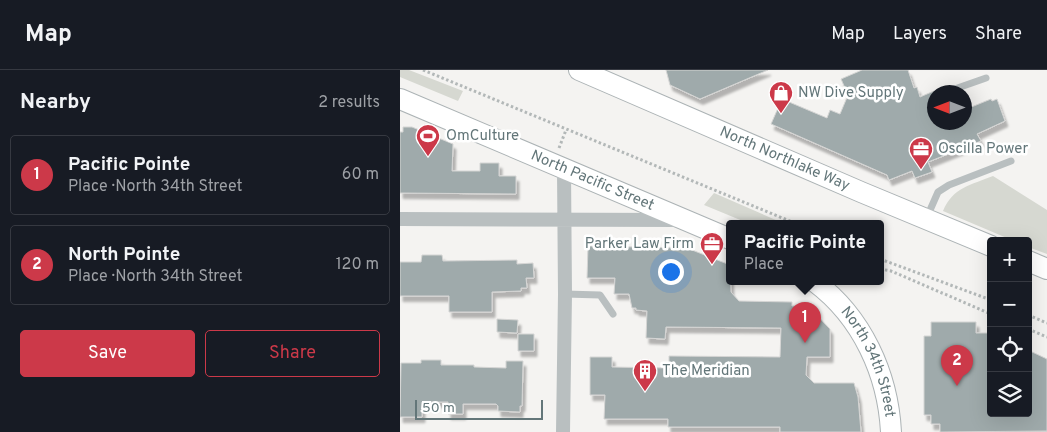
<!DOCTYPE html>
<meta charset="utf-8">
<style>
body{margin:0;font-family:Overpass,sans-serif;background:#242831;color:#f1f3f6}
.controls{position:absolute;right:15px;bottom:15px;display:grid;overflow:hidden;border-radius:5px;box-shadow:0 5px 20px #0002}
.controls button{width:45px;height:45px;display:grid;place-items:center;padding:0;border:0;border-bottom:1px solid #363941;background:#171b24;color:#f1f3f6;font:25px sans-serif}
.compass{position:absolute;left:527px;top:15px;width:45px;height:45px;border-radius:50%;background:#171b24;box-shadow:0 5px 20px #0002;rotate:270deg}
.scale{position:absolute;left:15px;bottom:12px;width:128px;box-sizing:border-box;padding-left:5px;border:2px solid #637679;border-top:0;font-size:14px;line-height:18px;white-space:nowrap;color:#637679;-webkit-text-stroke:4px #fff;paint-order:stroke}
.you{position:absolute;left:270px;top:201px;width:18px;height:18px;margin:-12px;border:4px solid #fff;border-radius:50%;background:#1a73e8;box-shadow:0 0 0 8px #1a73e833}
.badge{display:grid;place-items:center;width:32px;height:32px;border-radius:50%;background:#cc3949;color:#fff;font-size:16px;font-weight:700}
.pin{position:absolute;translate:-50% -41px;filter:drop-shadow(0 1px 2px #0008)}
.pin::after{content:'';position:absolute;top:26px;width:18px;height:15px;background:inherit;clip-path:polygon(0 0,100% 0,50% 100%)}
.popup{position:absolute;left:326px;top:150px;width:158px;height:65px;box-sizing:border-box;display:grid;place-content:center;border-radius:5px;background:#171b24;filter:drop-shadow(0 1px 4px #0005);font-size:16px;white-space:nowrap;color:#9ea1a6}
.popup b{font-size:19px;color:#f1f3f6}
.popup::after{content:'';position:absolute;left:50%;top:100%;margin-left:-10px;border:10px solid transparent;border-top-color:#171b24}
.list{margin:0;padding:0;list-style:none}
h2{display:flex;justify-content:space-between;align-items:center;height:65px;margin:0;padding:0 20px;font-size:21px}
h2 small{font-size:16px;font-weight:400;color:#9ea1a6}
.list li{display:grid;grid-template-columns:32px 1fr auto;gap:15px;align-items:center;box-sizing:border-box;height:80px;margin:0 10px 10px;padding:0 10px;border:1px solid #363941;border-radius:5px}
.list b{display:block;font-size:19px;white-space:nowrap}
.list p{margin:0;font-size:16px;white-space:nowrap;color:#9ea1a6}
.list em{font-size:16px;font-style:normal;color:#9ea1a6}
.actions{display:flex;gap:10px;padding:15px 20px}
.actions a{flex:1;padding:11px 0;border:1px solid #cc3949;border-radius:5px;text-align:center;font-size:18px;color:#cc3949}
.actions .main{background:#cc3949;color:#fff}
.icon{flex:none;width:28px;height:28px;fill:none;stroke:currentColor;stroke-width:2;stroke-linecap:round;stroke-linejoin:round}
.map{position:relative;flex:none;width:647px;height:362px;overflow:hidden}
header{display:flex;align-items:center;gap:30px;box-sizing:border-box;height:70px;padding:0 25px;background:#171b24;border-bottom:1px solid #363941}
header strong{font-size:24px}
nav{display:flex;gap:28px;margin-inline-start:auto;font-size:18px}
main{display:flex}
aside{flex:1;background:#171b24}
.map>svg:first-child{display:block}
.green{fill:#d6d8d1}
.building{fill:#9faaab;stroke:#d5d5d4;filter:url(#shadow)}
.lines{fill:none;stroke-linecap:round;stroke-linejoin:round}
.secondary-casing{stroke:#acb3b5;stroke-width:22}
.path{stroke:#b3b8b8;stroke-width:3;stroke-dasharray:2.5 2.5;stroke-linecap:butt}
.lane{stroke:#b9bfc0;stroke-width:7}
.street{stroke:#b9bfc0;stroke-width:14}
.secondary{stroke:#fff;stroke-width:20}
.labels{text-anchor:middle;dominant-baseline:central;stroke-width:5;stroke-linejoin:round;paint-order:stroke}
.poi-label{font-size:15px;fill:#637679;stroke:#fff;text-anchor:start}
.street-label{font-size:15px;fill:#637679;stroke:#fff}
</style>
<header>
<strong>Map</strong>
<nav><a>Map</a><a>Layers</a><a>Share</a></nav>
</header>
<main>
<aside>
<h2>Nearby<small>2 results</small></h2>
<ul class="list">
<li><span class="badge">1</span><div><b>Pacific Pointe</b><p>Place · North 34th Street</p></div><em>60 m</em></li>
<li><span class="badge">2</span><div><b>North Pointe</b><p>Place · North 34th Street</p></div><em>120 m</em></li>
</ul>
<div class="actions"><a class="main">Save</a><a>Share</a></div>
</aside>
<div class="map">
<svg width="647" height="362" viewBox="0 0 647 362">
<defs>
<filter id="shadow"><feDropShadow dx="3" dy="5.5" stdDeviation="1" flood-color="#0004"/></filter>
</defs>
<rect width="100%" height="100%" fill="#f4f3f1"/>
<path class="green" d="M0 0H9L63 21 58 31 0 7Z
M593 106 647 140V184L628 177V171H614L543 141C553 117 571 115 593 106Z
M314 123 385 154H350L304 135Z"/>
<path class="building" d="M266 0H368L300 29 270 15Z
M462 0H508L514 18 517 17 520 27 534 21V52H564V40L591 29 592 31 597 29 605 51 577 64 581 71 528 92 532 102 515 108 512 101 489 110 487 105 371 54 382 29 427 48 430 40 440 44 448 25 441 9Z
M3 57H12L53 74 52 101H80V93H99V106H116V124L0 123V62H3Z
M188 176 287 178 330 195 331 222 339 231 392 232V236H408L430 259V287H407L406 305 414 313H454L458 327 461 362H380V357H268V349H204L205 325H190V287H212V297L269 298V286L380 287 381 258 266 257 265 269 246 268 247 241 236 240V238H232L229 224H214L215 208H187Z
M22 185H42L43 191 117 190V194L133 193 134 208H126L127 218H121V221L92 222V242H49V226H0V192H21Z
M97 249 118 250 117 263 97 262Z
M531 252H576V263H591V343H628V280L647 289V361L540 362V354H531V345H524V266H531Z
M118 264H134V281H118Z
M21 290H41V295H74V297L106 298V291H123L122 336H120V342L98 341V336L96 334H63V344H48V332H22V347H0L1 293H21Z"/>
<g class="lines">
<g class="secondary-casing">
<g id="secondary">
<path id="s1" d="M179 0 461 122 591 176"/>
<path id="s2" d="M0 29 330 169"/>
<path d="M628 191 647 199"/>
<path id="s3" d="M415 212C462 247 488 304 491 362"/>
</g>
</g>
<path class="path" d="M23 0 397 154
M159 78 166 60
M480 189 591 230
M480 199 491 201 591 244
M628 245 647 253
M628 259 647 267"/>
<path class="lane" d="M549 21 586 8
M527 147 538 122 549 115 611 91
M165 224 200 225 213 244"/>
<path class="street" d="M0 149 278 150
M163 362 165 224 164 100"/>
<use href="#secondary" class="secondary"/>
</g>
<defs>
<g id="shop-pin" transform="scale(1.25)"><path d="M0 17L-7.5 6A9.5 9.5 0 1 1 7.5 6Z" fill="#cc3949" stroke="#fff"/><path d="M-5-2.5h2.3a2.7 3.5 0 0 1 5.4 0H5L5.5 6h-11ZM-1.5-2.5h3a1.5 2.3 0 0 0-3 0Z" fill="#fff"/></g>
<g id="stadium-pin" transform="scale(1.25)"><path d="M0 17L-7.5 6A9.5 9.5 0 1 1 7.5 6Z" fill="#cc3949" stroke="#fff"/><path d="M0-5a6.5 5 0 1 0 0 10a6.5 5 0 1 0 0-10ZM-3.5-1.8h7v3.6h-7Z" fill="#fff"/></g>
<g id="office-pin" transform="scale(1.25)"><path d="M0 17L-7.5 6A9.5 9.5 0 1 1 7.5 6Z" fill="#cc3949" stroke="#fff"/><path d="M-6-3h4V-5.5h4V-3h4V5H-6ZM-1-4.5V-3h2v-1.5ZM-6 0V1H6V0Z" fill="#fff"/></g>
<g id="building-pin" transform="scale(1.25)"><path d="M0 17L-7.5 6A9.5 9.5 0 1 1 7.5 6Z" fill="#cc3949" stroke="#fff"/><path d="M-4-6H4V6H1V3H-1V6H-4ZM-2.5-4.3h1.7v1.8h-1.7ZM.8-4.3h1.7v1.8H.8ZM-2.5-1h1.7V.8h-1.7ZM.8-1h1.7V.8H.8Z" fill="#fff"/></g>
</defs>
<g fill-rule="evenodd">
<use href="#shop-pin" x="381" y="23"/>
<use href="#stadium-pin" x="28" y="66"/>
<use href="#office-pin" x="521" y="79"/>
<use href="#office-pin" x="312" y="174"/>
<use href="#building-pin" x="245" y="301"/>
</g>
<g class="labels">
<g class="poi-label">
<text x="398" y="23">NW Dive Supply</text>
<text x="46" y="66">OmCulture</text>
<text x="538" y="79">Oscilla Power</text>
<text x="294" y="174" text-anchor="end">Parker Law Firm</text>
<text x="262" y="301">The Meridian</text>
</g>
<g class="street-label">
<text stroke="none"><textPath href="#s1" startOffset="224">North Northlake Way</textPath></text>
<text stroke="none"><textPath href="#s2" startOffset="209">North Pacific Street</textPath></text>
<text stroke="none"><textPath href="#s3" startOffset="99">North 34th Street</textPath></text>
</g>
</g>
</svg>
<div class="controls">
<button>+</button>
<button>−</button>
<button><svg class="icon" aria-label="locate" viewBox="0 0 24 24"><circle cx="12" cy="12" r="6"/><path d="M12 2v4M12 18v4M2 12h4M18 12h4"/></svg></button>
<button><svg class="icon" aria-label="layers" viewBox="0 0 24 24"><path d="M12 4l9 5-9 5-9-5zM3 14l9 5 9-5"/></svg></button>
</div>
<svg class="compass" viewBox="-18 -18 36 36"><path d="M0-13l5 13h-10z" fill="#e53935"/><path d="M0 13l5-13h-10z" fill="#9ea1a6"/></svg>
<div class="scale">50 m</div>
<div class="you"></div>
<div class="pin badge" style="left:405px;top:273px">1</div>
<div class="popup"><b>Pacific Pointe</b>Place</div>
<div class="pin badge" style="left:557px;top:316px">2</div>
</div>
</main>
